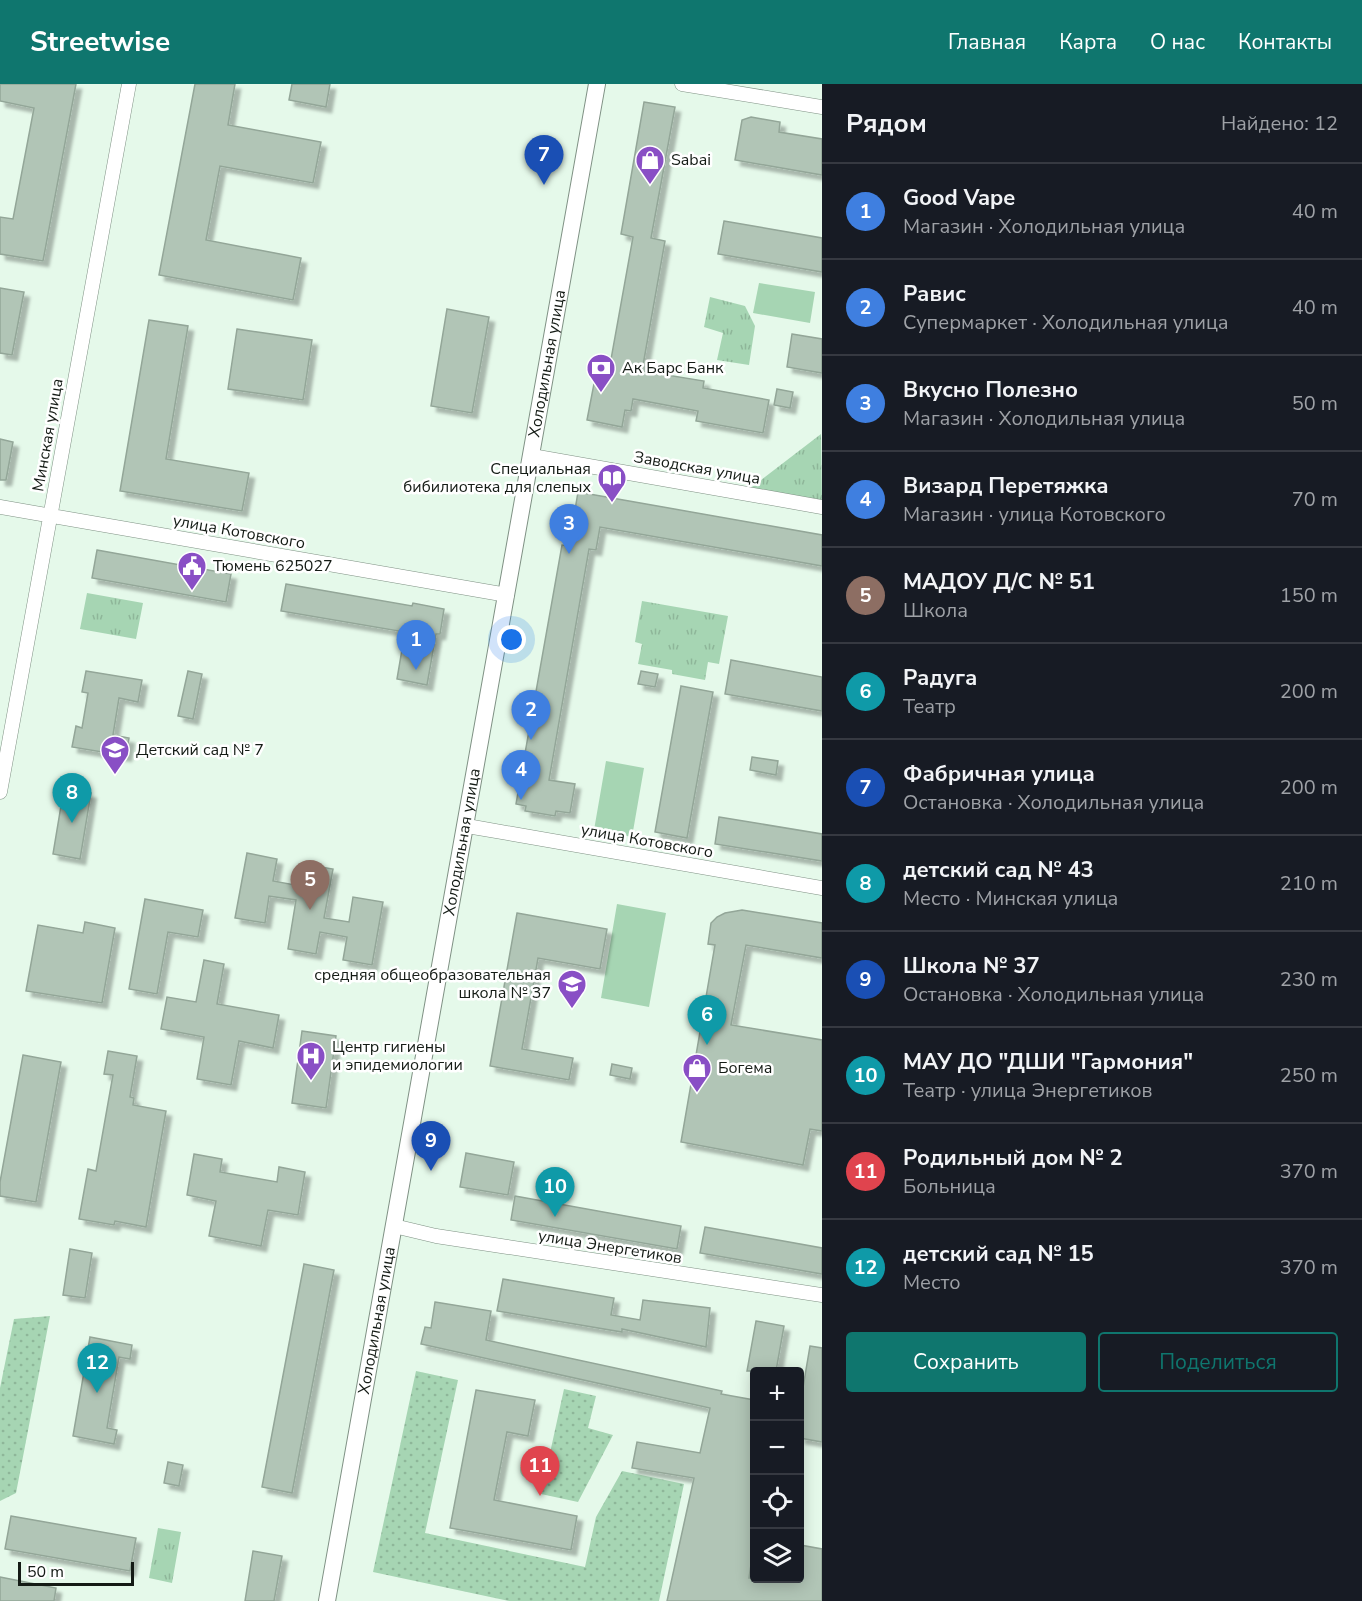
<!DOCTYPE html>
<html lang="ru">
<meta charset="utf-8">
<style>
body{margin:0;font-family:"Nunito Sans",sans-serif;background:#20242c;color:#f1f3f6}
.controls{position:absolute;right:18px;bottom:18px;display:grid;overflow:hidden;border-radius:6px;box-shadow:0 3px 15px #0003}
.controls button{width:54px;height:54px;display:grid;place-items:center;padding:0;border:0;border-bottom:2px solid #363941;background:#171b24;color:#f1f3f6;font:30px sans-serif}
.scale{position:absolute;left:18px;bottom:15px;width:116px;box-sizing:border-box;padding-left:6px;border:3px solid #141b15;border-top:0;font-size:16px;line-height:21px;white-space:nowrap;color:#141b15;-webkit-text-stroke:4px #fff;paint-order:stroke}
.you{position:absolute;left:512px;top:556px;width:21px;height:21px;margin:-15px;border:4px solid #fff;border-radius:50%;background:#1a73e8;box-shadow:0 0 0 9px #1a73e833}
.badge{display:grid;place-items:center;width:39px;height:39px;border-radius:50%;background:#0f766e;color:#fff;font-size:20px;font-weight:700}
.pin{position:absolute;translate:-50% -50px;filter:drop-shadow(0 2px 3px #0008)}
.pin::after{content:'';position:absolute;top:32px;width:21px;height:18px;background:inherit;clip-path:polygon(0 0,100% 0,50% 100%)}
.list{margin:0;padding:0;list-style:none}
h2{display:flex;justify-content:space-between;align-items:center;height:78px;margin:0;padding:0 24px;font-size:26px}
h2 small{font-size:20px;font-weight:400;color:#9ea1a6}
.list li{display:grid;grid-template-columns:39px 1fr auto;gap:18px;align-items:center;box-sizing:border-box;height:96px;padding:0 24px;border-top:2px solid #363941}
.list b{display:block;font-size:22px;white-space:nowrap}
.list p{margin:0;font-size:20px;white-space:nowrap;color:#9ea1a6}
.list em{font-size:20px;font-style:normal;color:#9ea1a6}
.actions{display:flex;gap:12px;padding:18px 24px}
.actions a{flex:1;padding:14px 0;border:2px solid #0f766e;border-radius:6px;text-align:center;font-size:21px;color:#0f766e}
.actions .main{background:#0f766e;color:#fff}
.icon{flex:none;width:33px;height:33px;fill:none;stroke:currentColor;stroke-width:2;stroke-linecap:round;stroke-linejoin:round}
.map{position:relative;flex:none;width:822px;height:1517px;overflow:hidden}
header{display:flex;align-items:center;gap:36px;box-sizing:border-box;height:84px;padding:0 30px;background:#0f766e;color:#fff}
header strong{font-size:28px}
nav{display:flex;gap:33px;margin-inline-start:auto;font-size:21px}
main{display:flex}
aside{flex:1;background:#171b24}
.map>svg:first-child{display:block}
.grass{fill:url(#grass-dots)}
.park{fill:url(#park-tufts)}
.pitch{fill:#a6d5b3}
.building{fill:#b1c5b6;stroke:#93a698;stroke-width:1.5;filter:url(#shadow)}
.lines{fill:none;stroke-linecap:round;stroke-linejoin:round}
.minor-casing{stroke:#7f9184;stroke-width:15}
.tertiary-casing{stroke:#7f9184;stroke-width:18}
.minor{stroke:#fff;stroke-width:14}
.tertiary{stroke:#fff;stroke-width:16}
.labels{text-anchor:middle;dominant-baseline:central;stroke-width:5;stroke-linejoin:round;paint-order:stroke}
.poi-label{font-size:16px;fill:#141b15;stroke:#fff;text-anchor:start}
.street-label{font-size:16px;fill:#141b15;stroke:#fff}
</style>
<header>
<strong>Streetwise</strong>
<nav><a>Главная</a><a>Карта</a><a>О нас</a><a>Контакты</a></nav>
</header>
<main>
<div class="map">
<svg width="822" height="1517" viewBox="0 0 822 1517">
<defs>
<pattern id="grass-dots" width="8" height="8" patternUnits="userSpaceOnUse" patternTransform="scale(1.5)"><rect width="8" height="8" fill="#a6d5b3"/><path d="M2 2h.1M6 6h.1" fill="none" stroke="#8eb699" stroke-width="1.8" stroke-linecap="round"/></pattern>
<pattern id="park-tufts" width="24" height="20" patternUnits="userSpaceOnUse" patternTransform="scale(1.5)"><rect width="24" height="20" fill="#a6d5b3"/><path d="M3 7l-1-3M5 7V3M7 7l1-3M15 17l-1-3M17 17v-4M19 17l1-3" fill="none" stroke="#8eb699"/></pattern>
<filter id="shadow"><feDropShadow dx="5.5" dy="5.5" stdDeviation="1.5" flood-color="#0004"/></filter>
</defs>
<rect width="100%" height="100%" fill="#e5f9ea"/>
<path class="grass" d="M50 1232 16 1409 0 1417V1304L14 1235Z
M416 1287 458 1296 425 1449 585 1483 596 1433 622 1387 684 1400 659 1517H509L373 1488Z
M564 1305 596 1312 588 1344 613 1351 578 1418 541 1410Z
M520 1386a8 8 0 1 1 16 0a8 8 0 1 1-16 0Z"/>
<path class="park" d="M710 213 745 222 755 242 749 281 717 276 723 249 704 243Z
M821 350 822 420 748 406Z
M87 509 143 519 136 555 80 545Z
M642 517 728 532 719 580 708 578 705 596 672 590V586L638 580 642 560 635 558Z
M158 1444 181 1448 172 1499 149 1494Z"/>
<path class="pitch" d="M759 199 815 208 810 239 753 229Z
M606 677 644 684 632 753 594 746Z
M617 820 666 829 649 923 601 914Z"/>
<path class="building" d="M0 0H76L43 177 0 170V133L13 135 34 24 0 17Z
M195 0H235L228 41 321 58 313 99 220 82 206 156 301 174 293 216 159 191Z
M292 0H330L326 23 289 16Z
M644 18 675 23 651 154 665 157 642 287 704 297 703 304 769 316 763 349 696 337 698 327 633 315 631 327 625 326 622 343 587 336 598 279 610 281 633 153 621 150Z
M751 33 780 38 779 48 822 55V91L735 76 742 36Z
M724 137 822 154V188L718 170Z
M0 204 24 208 12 271 0 269Z
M447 225 489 233 472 329 431 322Z
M149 236 188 242 166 375 249 389 242 427 120 407Z
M237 245 312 256 303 316 228 305Z
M792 250 822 255V289L787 283Z
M777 305 793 308 790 324 774 321Z
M0 355 13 358 6 396H0Z
M578 408 822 451V482L600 443 596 466 589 465 549 696 575 700 570 729 556 727 555 732 525 727 526 722 516 720 562 461 569 462Z
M97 466 231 490 226 518 92 494Z
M286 500 412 522 413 519 444 525 440 550H436L427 601 397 595 405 548 281 527Z
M731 576 822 593V627L725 610Z
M86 587 142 596 138 618 119 614 113 651 129 654 126 672 72 663 76 642 82 644 88 609 82 608Z
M188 587 202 590 193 635 178 632Z
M641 587 658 590 655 603 638 600Z
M681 602 713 608 687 754 655 748Z
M752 673 778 677 776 691 750 686Z
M64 704 91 709 80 775 53 770Z
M719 733 822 750V777L715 760Z
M247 769 277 775 273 797 300 802 304 780 333 785 324 834 349 838 353 813 383 818 372 881 343 876 347 853 320 848 316 870 288 865 296 816 269 812 265 839 235 834Z
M145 815 203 826 198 853 168 848 157 910 129 905Z
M742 826 822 839V874L746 861 731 941 822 956V1047L810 1045 803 1081 681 1058 715 861 708 860 711 839 717 833 725 829Z
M517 829 607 845 600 885 538 874 522 965 573 974 569 996 490 982Z
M85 838 115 844 102 919 26 907 38 841 83 849Z
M204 876 224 880 217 920 279 931 273 964 239 957 231 1001 197 995 204 953 161 945 167 913 196 918Z
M302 947 336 952 326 1024 292 1019Z
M108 967 137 972 130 1013 134 1014 133 1021 166 1027 146 1143 115 1137 114 1141 79 1135 88 1085 96 1087 113 991 104 990Z
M23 971 61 978 36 1118 0 1112V1098Z
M612 980 632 984 630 995 610 991Z
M466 1069 514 1078 508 1111 460 1103Z
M194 1070 222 1075 220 1088 277 1098 279 1083 305 1088 298 1131 268 1126 261 1162 209 1152 216 1117 187 1111Z
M515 1112 681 1142 677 1165 511 1136Z
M705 1143 822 1164V1190L700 1169Z
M70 1165 92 1169 85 1214 63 1211Z
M304 1180 334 1186 292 1409 262 1403Z
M503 1195 614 1214 611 1231 640 1236 643 1216 710 1224 706 1263 622 1245V1248L497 1227Z
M435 1218 491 1227 486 1256 722 1307 721 1310 754 1316V1460L749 1494H800V1461L822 1465V1517H667L694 1394 632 1384 637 1358 700 1369 710 1324 421 1260 425 1243 431 1244Z
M756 1237 784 1242 776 1287H747Z
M90 1253 132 1261 130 1275 119 1273 107 1344 117 1346 114 1360 73 1352Z
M810 1262 822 1264V1358L800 1354V1321Z
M476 1306 535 1316 528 1352 507 1348 494 1416 577 1432 571 1466 450 1444Z
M168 1378 183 1381 179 1402 164 1399Z
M11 1432 136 1454 130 1487 5 1465Z
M253 1467 282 1472 274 1517H245Z
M0 1493 56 1504 54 1517H0Z"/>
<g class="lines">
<g class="minor-casing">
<path id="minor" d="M682 0 822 23
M532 372 822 423
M0 423 507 511
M0 708 129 0
M467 742 822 804
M394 1142 436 1152 822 1211"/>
</g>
<g class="tertiary-casing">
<g id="tertiary">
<path id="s1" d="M327 1517 597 0"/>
</g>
</g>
<use href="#minor" class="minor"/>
<use href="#tertiary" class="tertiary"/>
</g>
<defs>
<g id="shop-pin" transform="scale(1.5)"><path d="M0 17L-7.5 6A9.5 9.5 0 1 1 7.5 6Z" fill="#894fc5" stroke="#fff"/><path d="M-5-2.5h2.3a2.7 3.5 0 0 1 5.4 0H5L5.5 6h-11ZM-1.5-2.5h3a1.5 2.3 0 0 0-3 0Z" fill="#fff"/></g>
<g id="bank-pin" transform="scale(1.5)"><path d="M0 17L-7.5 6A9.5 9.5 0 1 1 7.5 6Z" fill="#894fc5" stroke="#fff"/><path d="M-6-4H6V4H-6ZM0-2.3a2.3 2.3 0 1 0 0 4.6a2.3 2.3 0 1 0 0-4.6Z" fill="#fff"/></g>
<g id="library-pin" transform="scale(1.5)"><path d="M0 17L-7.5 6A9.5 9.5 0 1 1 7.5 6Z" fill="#894fc5" stroke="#fff"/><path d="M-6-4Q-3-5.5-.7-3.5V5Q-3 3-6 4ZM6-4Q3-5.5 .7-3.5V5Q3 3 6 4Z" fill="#fff"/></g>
<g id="civic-pin" transform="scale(1.5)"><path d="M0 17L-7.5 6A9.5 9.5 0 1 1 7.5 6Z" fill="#894fc5" stroke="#fff"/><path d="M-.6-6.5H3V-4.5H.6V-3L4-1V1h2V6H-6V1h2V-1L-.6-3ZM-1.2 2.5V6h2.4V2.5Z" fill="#fff"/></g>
<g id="school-pin" transform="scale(1.5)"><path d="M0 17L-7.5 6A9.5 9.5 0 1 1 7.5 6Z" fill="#894fc5" stroke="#fff"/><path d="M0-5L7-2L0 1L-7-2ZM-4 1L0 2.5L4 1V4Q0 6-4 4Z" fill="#fff"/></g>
<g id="hospital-pin" transform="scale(1.5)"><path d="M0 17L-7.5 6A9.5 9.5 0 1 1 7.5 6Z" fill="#894fc5" stroke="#fff"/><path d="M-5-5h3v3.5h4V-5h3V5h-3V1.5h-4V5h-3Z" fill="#fff"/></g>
</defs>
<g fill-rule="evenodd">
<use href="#shop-pin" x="650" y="76"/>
<use href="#bank-pin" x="601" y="284"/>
<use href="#library-pin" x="612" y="394"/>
<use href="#civic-pin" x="192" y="482"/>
<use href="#school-pin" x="115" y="666"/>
<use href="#school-pin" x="572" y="900"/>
<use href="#hospital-pin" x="311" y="972"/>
<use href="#shop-pin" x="697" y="984"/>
</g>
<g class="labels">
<g class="poi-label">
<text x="671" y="76">Sabai</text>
<text x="622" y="284">Ак Барс Банк</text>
<text x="591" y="385" text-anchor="end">Специальная<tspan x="591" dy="18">бибилиотека для слепых</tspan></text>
<text x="213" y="482">Тюмень 625027</text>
<text x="136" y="666">Детский сад № 7</text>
<text x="551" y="891" text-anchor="end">средняя общеобразовательная<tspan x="551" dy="18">школа № 37</tspan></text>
<text x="332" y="963">Центр гигиены<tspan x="332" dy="18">и эпидемиологии</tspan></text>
<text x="718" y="984">Богема</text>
</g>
<g class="street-label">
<text stroke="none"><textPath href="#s1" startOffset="1257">Холодильная улица</textPath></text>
<text transform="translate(48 351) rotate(-80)">Минская улица</text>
<text transform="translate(697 384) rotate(10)">Заводская улица</text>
<text transform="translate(239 448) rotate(10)">улица Котовского</text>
<text transform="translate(647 757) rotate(10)">улица Котовского</text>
<text stroke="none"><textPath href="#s1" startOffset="771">Холодильная улица</textPath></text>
<text transform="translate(610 1163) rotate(9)">улица Энергетиков</text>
<text stroke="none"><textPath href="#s1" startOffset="285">Холодильная улица</textPath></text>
</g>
</g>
</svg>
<div class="controls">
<button>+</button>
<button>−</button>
<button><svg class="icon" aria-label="locate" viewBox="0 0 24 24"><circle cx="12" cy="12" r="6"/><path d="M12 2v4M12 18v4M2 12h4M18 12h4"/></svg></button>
<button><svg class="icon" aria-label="layers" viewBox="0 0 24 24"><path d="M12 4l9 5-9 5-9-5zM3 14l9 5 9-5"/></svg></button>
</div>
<div class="scale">50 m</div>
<div class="you"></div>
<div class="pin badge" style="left:416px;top:586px;background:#3f7fe0">1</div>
<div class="pin badge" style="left:531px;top:656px;background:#3f7fe0">2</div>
<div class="pin badge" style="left:569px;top:470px;background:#3f7fe0">3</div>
<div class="pin badge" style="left:521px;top:716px;background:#3f7fe0">4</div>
<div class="pin badge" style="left:310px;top:826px;background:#8d6e63">5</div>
<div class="pin badge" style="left:707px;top:961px;background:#0f9aa8">6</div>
<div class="pin badge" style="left:544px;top:101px;background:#1a4fb4">7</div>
<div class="pin badge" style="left:72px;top:739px;background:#0f9aa8">8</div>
<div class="pin badge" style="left:431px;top:1087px;background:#1a4fb4">9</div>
<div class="pin badge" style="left:555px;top:1133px;background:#0f9aa8">10</div>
<div class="pin badge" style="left:540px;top:1412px;background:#e0444e">11</div>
<div class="pin badge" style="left:97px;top:1309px;background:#0f9aa8">12</div>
</div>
<aside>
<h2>Рядом<small>Найдено: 12</small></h2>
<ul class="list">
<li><span class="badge" style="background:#3f7fe0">1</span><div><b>Good Vape</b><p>Магазин · Холодильная улица</p></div><em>40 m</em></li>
<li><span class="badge" style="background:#3f7fe0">2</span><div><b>Равис</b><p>Супермаркет · Холодильная улица</p></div><em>40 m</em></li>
<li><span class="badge" style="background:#3f7fe0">3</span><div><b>Вкусно Полезно</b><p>Магазин · Холодильная улица</p></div><em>50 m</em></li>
<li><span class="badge" style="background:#3f7fe0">4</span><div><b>Визард Перетяжка</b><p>Магазин · улица Котовского</p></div><em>70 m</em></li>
<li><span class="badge" style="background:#8d6e63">5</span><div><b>МАДОУ Д/С № 51</b><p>Школа</p></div><em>150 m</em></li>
<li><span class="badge" style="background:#0f9aa8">6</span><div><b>Радуга</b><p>Театр</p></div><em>200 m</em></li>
<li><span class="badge" style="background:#1a4fb4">7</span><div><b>Фабричная улица</b><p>Остановка · Холодильная улица</p></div><em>200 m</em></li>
<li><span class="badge" style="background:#0f9aa8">8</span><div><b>детский сад № 43</b><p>Место · Минская улица</p></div><em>210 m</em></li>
<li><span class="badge" style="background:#1a4fb4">9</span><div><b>Школа № 37</b><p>Остановка · Холодильная улица</p></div><em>230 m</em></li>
<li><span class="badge" style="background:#0f9aa8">10</span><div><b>МАУ ДО &quot;ДШИ &quot;Гармония&quot;</b><p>Театр · улица Энергетиков</p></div><em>250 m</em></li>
<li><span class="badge" style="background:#e0444e">11</span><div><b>Родильный дом № 2</b><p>Больница</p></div><em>370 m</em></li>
<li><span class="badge" style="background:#0f9aa8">12</span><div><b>детский сад № 15</b><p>Место</p></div><em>370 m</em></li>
</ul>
<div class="actions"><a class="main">Сохранить</a><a>Поделиться</a></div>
</aside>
</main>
